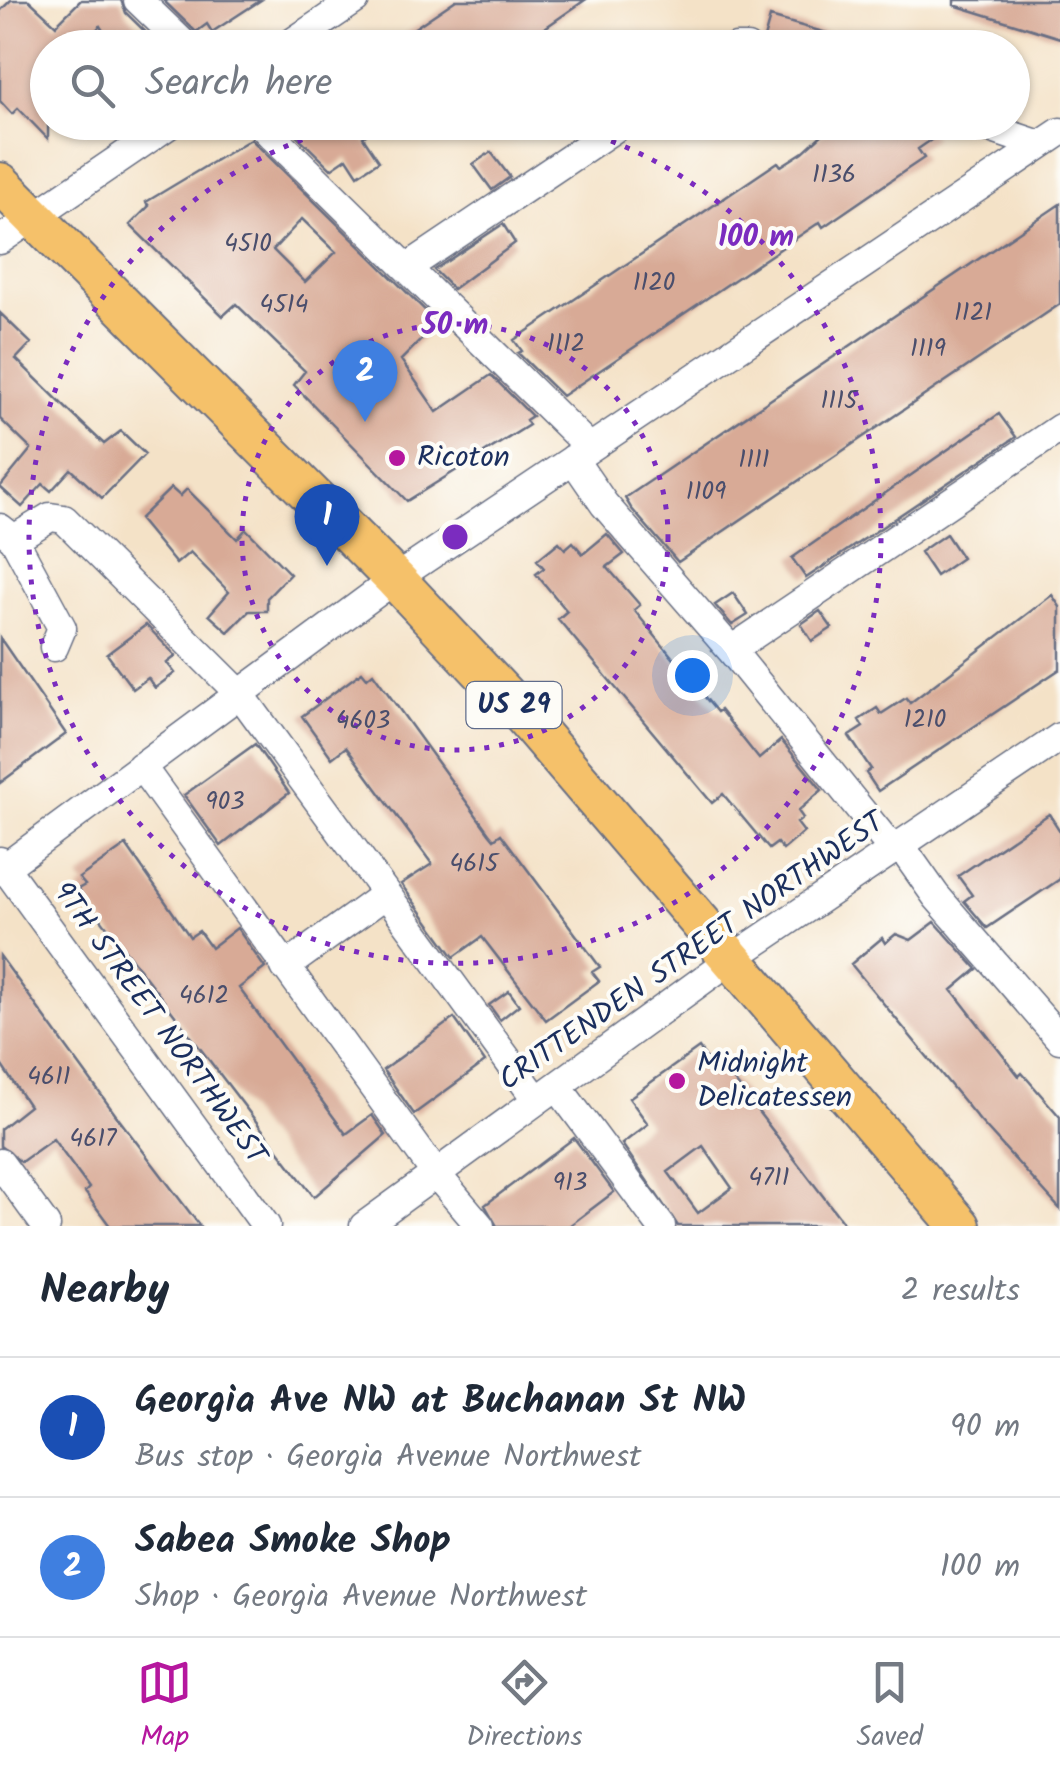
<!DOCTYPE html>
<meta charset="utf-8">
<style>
body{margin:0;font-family:Kalam,sans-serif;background:#f2f2f3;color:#1f2937}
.you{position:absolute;left:692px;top:675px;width:35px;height:35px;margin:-25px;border:8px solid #fff;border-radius:50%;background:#1a73e8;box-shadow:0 0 0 15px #1a73e833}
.badge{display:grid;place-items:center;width:65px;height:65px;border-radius:50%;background:#b5179e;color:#fff;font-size:32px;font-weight:700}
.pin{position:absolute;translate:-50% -82px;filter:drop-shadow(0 2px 5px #0008)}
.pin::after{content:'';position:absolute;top:52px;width:35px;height:30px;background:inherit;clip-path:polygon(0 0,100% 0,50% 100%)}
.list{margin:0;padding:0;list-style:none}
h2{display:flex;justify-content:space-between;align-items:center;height:130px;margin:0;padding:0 40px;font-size:42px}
h2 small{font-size:32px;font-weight:400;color:#747a83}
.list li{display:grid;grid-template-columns:65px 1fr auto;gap:30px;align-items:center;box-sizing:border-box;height:140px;padding:0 40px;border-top:2px solid #e0e1e3}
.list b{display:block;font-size:38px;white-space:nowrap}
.list p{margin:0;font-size:32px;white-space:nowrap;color:#747a83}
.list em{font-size:32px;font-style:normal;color:#747a83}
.icon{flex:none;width:55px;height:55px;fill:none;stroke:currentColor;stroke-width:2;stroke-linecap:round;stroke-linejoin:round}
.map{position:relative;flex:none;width:1060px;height:1226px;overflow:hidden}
.search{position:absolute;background:#fff;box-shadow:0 2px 8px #0004;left:30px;right:30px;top:30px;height:110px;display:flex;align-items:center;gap:25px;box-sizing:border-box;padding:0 35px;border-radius:55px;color:#747a83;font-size:38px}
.sheet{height:410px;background:#fff}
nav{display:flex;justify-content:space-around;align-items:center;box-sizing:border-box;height:140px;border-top:2px solid #e0e1e3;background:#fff;font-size:28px;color:#747a83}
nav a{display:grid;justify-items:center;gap:5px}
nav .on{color:#b5179e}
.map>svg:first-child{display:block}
.building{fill:#d8aa96;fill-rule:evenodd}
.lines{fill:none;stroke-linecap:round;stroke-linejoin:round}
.minor-casing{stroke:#676e83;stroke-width:31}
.highway-casing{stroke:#676e83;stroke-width:44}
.minor{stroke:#fff;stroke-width:28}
.highway{stroke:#f5c16b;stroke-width:40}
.ring{fill:none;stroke:#7b2cbf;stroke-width:5;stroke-dasharray:5 10}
.poi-dot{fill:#b5179e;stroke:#fdfcf7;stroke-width:4}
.labels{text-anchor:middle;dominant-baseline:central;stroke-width:8;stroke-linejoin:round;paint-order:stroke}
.number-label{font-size:25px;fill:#4a4e6c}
.shield{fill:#fdfcf7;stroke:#5f6c8c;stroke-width:2.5}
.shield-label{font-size:28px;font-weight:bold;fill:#1b2f5e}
.poi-label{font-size:30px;fill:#1b2f5e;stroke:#fdfcf7;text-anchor:start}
.street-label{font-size:30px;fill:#1b2f5e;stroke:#fdfcf7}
.centre{fill:#7b2cbf;stroke:#fdfcf7;stroke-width:5}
.ring-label{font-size:30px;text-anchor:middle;font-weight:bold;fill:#7b2cbf;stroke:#fdfcf7;stroke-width:8;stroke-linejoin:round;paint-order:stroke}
</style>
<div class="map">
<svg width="1060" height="1226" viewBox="0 0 1060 1226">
<rect width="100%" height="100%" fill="#fdfcf7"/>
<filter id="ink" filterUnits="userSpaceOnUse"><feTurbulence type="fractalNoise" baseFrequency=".01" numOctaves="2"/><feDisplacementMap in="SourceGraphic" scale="20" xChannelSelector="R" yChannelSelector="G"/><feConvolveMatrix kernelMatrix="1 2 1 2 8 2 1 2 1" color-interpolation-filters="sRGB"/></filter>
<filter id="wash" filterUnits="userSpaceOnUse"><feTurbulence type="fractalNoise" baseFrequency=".0048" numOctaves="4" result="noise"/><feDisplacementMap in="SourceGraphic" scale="40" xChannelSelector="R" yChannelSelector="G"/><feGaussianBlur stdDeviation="2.25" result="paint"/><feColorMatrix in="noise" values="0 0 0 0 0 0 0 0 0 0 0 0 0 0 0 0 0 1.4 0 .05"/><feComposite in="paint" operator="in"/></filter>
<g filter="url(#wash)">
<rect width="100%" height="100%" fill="#f4e2c7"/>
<g id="blocks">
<path class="building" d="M11 0H29L56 25 81 0H121L126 13 162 48H114L100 26 79 48H48V139L18 108 12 114 0 101V11Z
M163 0H261L212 32 207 24 196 32Z
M456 0H585L516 48H385Z
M954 0H1060V38L954 5Z
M770 17 855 41 854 48H780L763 42Z
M283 122H385L363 137 379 161 358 175 347 158 331 169Z
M836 122H924L934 138 918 149 924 158 909 168 823 227 820 222 562 396 518 353 522 351 514 340 778 162 781 166 803 152Z
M251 139 438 323 401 360 437 412 491 375 532 416 526 420 529 425 407 501 294 385 305 371 236 304 223 316 130 225 149 206 146 202ZM302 219 336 252 305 282 273 250Z
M491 152 510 177 492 190 473 164Z
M1060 204V304L678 562 631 508 625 498Z
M503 224 515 243 453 289 434 270Z
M0 313 31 343 16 359 68 410 104 444 121 431 145 454 102 498 71 469 51 491 43 484 22 507 0 487 31 449 0 419Z
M999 414 1016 437 806 578 792 558Z
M171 488 180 496 187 489 237 539 246 529 290 574 267 598V611H249L228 632 209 615 229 592 190 552 176 564 139 519Z
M607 534 624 554 607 567 640 605 634 610 717 712 720 710 759 759 781 740 822 790 798 811 803 818 797 823 804 832 783 850 777 843 769 849 723 794 712 803 558 619 567 611 536 574 544 568 537 560 559 542 565 549 573 542 583 554Z
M946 534 962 558 936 576 920 552Z
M733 593 748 615 732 625 715 605Z
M1052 595 1060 607V669L878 791 866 773 871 769 849 736 863 727 859 720 877 708 881 714 906 698 910 703Z
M820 611 832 628 812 641 801 624Z
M146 625 176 656 167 663 175 673 155 688 148 678 133 689 107 654Z
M0 638 66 734 0 783Z
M362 672 367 678 373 673 489 833 494 839 501 834 600 967 592 972 599 981 546 1020 482 937 454 957 401 884 432 864 346 747 332 758 302 716Z
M255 744 289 793 221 846 184 795Z
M1049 814 1060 831V879L987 928 964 901 972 895 958 876Z
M126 845 190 937 199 931 211 948 237 928 265 968 239 988 346 1134 372 1115 386 1135 314 1197 78 889 85 885 79 878Z
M935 922 977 969 952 990 1019 1076 1022 1073 1060 1117V1209L980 1121 851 964 882 938 885 943 896 934 911 940Z
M0 956 118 1118 200 1226H110L85 1192 89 1188 53 1139 21 1162 0 1146V1129L29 1106 0 1063Z
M509 991 519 1005 500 1020 489 1005Z
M454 1018 485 1062 414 1114 383 1070Z
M699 1048 716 1072 723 1066 846 1226H678L622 1144 648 1124 629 1098ZM703 1146 732 1188 698 1213 668 1172Z
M574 1138 614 1192 569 1226H497L485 1205Z"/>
</g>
</g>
<g filter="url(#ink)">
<use href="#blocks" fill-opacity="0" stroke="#676e83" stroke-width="2.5"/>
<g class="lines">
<g class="minor-casing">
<path id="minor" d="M138 0 188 48
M284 48 355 0
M736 48H747
M258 122 590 448
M972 122 1040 145
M0 240 173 122
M408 267 624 122
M573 459 604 504 731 650 893 850
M0 528 14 539 50 517 64 519 240 694 537 1100
M14 539 62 628 54 647
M731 650 1060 428
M141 766 436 1174 480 1226
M900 845 936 896 1060 1039
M0 861 266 1226
M0 871 395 579 1060 132
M285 967 386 894
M557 1086 661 1226
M0 1163 46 1226
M364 1226 733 958 1060 737"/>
</g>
<g class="highway-casing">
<path id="highway" d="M0 183 395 579 523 715 960 1226"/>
</g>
<use href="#minor" class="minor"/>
<use href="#highway" class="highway"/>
</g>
</g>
<g class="ring">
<circle cx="455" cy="537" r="213"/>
<path d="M554 123A426 426 0 1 1 356 123"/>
</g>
<g class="poi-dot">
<circle cx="397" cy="458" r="10"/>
<circle cx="677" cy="1081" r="10"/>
</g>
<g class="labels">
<g class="number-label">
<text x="834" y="175">1136</text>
<text x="248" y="244">4510</text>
<text x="654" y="283">1120</text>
<text x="284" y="305">4514</text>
<text x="973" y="313">1121</text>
<text x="566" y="344">1112</text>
<text x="928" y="349">1119</text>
<text x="839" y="401">1115</text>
<text x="754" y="460">1111</text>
<text x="706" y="492">1109</text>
<text x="925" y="720">1210</text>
<text x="363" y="721">4603</text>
<text x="225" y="802">903</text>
<text x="474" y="864">4615</text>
<text x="204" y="996">4612</text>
<text x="49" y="1077">4611</text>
<text x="93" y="1139">4617</text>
<text x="769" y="1178">4711</text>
<text x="570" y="1183">913</text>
</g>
<rect class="shield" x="466.5" y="682" width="95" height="46" rx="8"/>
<g class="shield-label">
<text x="514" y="705">US 29</text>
</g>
<g class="poi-label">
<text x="417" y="458">Ricoton</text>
<text x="697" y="1064">Midnight<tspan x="697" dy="34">Delicatessen</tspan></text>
</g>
<g class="street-label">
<text transform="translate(692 952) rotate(-35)">CRITTENDEN STREET NORTHWEST</text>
<text transform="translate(159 1024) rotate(54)">9TH STREET NORTHWEST</text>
</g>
</g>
<circle cx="455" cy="537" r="15" class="centre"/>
<g class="ring-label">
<text x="756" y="246">100 m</text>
<text x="455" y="334">50 m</text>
</g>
</svg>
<div class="you"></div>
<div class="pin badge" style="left:327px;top:566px;background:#1a4fb4">1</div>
<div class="pin badge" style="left:365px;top:422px;background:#3f7fe0">2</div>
<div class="search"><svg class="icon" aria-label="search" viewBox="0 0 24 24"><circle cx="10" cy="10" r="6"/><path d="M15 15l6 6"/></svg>Search here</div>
</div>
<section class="sheet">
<h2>Nearby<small>2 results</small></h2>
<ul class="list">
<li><span class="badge" style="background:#1a4fb4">1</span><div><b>Georgia Ave NW at Buchanan St NW</b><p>Bus stop · Georgia Avenue Northwest</p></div><em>90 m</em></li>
<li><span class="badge" style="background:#3f7fe0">2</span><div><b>Sabea Smoke Shop</b><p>Shop · Georgia Avenue Northwest</p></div><em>100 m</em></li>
</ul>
</section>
<nav>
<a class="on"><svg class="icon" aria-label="map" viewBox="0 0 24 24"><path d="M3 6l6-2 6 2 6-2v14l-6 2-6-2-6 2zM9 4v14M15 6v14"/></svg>Map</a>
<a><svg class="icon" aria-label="directions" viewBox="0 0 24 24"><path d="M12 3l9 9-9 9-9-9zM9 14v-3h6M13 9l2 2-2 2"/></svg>Directions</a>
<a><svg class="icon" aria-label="saved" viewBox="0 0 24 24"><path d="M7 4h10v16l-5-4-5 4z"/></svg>Saved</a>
</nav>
